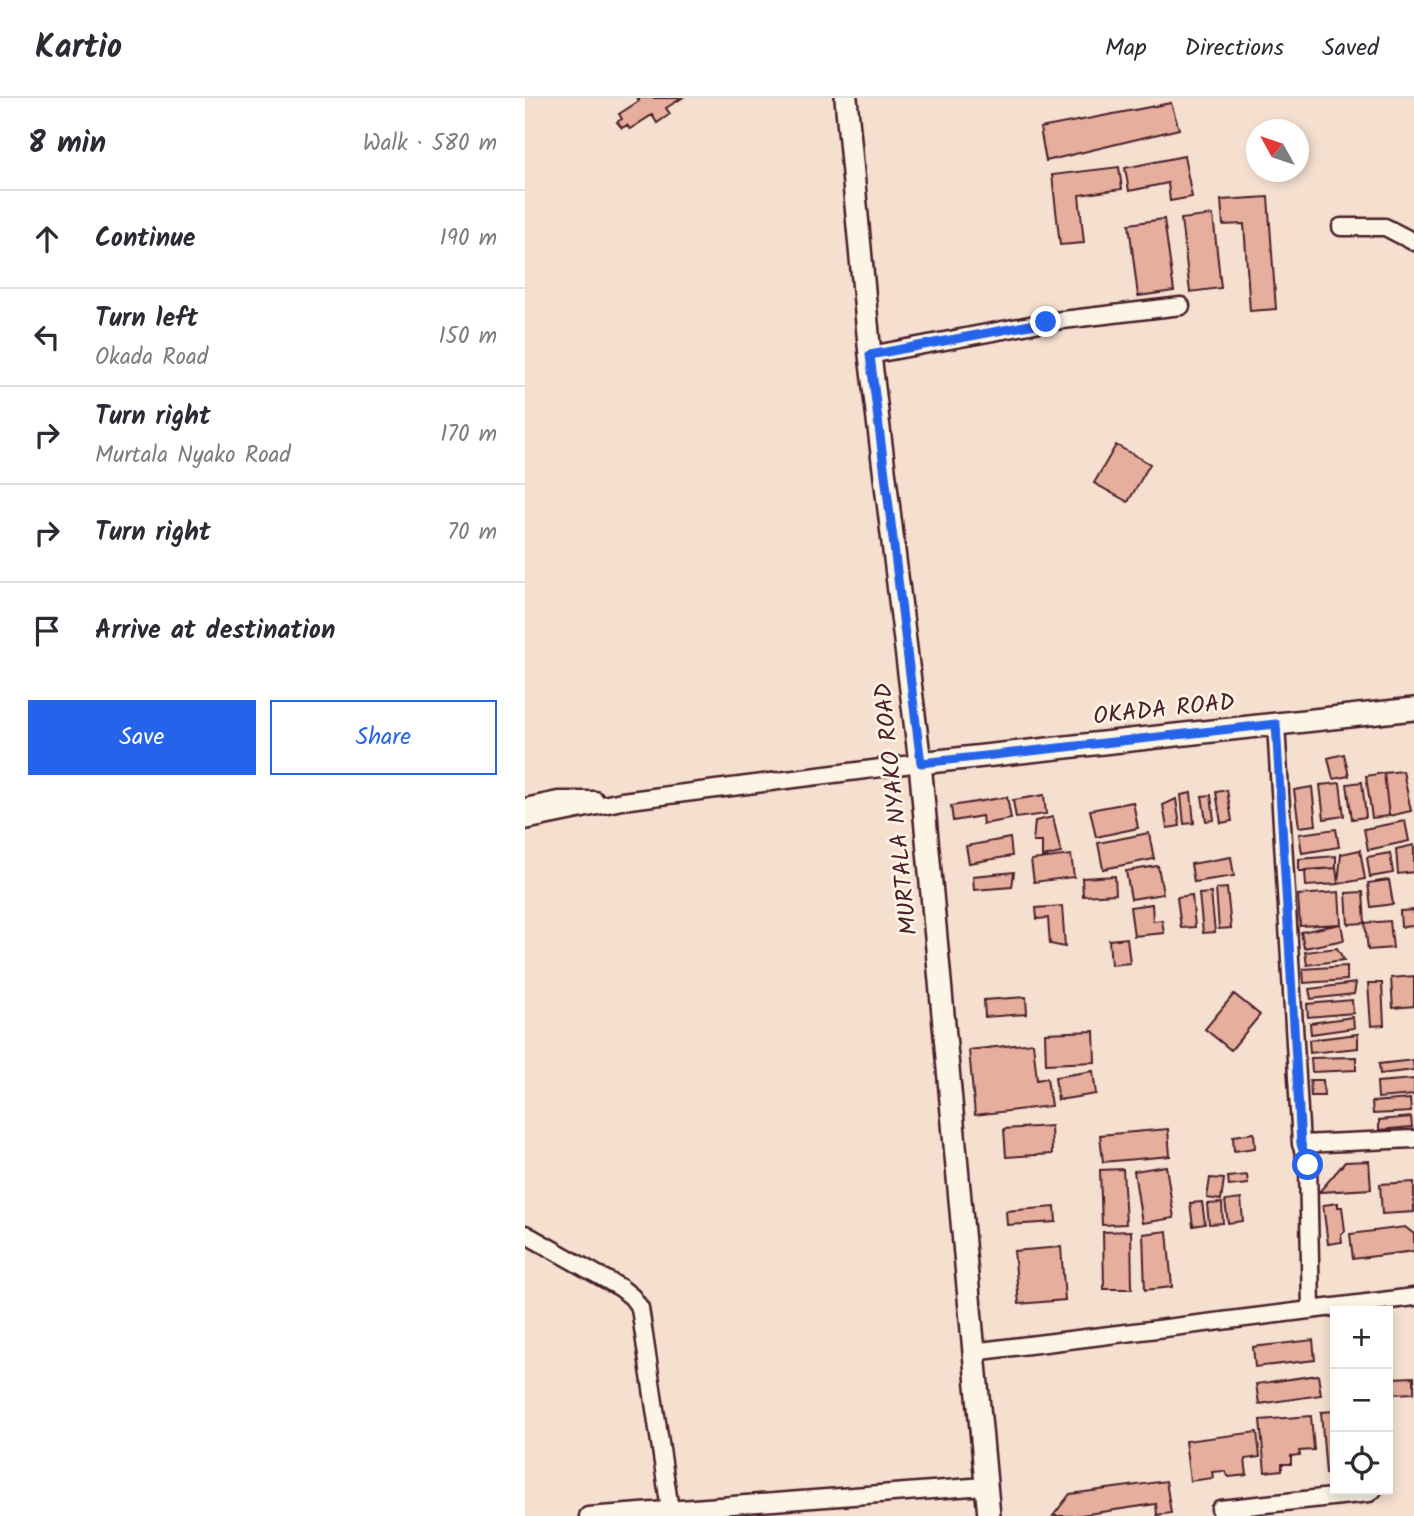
<!DOCTYPE html>
<meta charset="utf-8">
<style>
body{margin:0;font-family:Kalam,sans-serif;background:#f7f7f7;color:#2b2b33}
.controls{position:absolute;right:21px;bottom:21px;display:grid;overflow:hidden;border-radius:0px;box-shadow:0 4px 10px #0003}
.controls button{width:63px;height:63px;display:grid;place-items:center;padding:0;border:0;border-bottom:2px solid #e1e1e2;background:#fff;color:#2b2b33;font:35px sans-serif}
.compass{position:absolute;left:721px;top:21px;width:63px;height:63px;border-radius:50%;background:#fff;box-shadow:0 4px 10px #0003;rotate:310deg}
.stop{position:absolute;width:21px;height:21px;margin:-16px;border:5px solid #2563eb;border-radius:50%;background:#fff}
.stop.end{background:#2563eb;border-color:#fff;box-shadow:0 2px 7px #0008}
.list{margin:0;padding:0;list-style:none}
h2{display:flex;justify-content:space-between;align-items:center;height:91px;margin:0;padding:0 28px;font-size:30px}
h2 small{font-size:23px;font-weight:400;color:#7c7c81}
.list li{display:grid;grid-template-columns:46px 1fr auto;gap:21px;align-items:center;box-sizing:border-box;height:98px;padding:0 28px;border-top:2px solid #e1e1e2}
.list b{display:block;font-size:26px;white-space:nowrap}
.list p{margin:0;font-size:23px;white-space:nowrap;color:#7c7c81}
.list em{font-size:23px;font-style:normal;color:#7c7c81}
.actions{display:flex;gap:14px;padding:21px 28px}
.actions a{flex:1;padding:16px 0;border:2px solid #2563eb;border-radius:0px;text-align:center;font-size:24px;color:#2563eb}
.actions .main{background:#2563eb;color:#fff}
.icon{flex:none;width:38px;height:38px;fill:none;stroke:currentColor;stroke-width:2;stroke-linecap:round;stroke-linejoin:round}
.map{position:relative;flex:none;width:889px;height:1418px;overflow:hidden}
header{display:flex;align-items:center;gap:42px;box-sizing:border-box;height:98px;padding:0 35px;background:#fff;border-bottom:2px solid #e1e1e2}
header strong{font-size:33px}
nav{display:flex;gap:38px;margin-inline-start:auto;font-size:24px}
main{display:flex}
aside{flex:1;background:#fff}
.map>svg:first-child{display:block}
.building{fill:#e6af9d;stroke:#4a1f2b;stroke-width:2}
.lines{fill:none;stroke-linecap:round;stroke-linejoin:round}
.street-casing{stroke:#4a1f2b;stroke-width:21}
.secondary-casing{stroke:#4a1f2b;stroke-width:26}
.street{stroke:#fcf5e5;stroke-width:16}
.secondary{stroke:#fcf5e5;stroke-width:21}
.route{stroke:#2563eb;stroke-width:9}
.labels{text-anchor:middle;dominant-baseline:central;stroke-width:5;stroke-linejoin:round;paint-order:stroke}
.street-label{font-size:24px;fill:#4a1f2b;stroke:#fcf5e5}
</style>
<header>
<strong>Kartio</strong>
<nav><a>Map</a><a>Directions</a><a>Saved</a></nav>
</header>
<main>
<aside>
<h2>8 min<small>Walk · 580 m</small></h2>
<ul class="list">
<li><svg class="icon" aria-label="ahead" viewBox="0 0 24 24"><path d="M12 20V5M6 11l6-6 6 6"/></svg><div><b>Continue</b></div><em>190 m</em></li>
<li><svg class="icon" aria-label="left" viewBox="0 0 24 24"><path d="M17 20v-9H6M10 6l-5 5 5 5"/></svg><div><b>Turn left</b><p>Okada Road</p></div><em>150 m</em></li>
<li><svg class="icon" aria-label="right" viewBox="0 0 24 24"><path d="M7 20v-9h11M14 6l5 5-5 5"/></svg><div><b>Turn right</b><p>Murtala Nyako Road</p></div><em>170 m</em></li>
<li><svg class="icon" aria-label="right" viewBox="0 0 24 24"><path d="M7 20v-9h11M14 6l5 5-5 5"/></svg><div><b>Turn right</b></div><em>70 m</em></li>
<li><svg class="icon" aria-label="arrive" viewBox="0 0 24 24"><path d="M6 21V4h12l-3 4 3 4H6"/></svg><div><b>Arrive at destination</b></div></li>
</ul>
<div class="actions"><a class="main">Save</a><a>Share</a></div>
</aside>
<div class="map">
<svg width="889" height="1418" viewBox="0 0 889 1418">
<rect width="100%" height="100%" fill="#f5e0cf"/>
<filter id="ink" filterUnits="userSpaceOnUse"><feTurbulence type="fractalNoise" baseFrequency=".0143" numOctaves="2"/><feDisplacementMap in="SourceGraphic" scale="14" xChannelSelector="R" yChannelSelector="G"/><feConvolveMatrix kernelMatrix="1 2 1 2 8 2 1 2 1" color-interpolation-filters="sRGB"/></filter>
<g filter="url(#ink)">
<path class="building" d="M112 0H157L141 10 145 16 132 25 127 17 105 31 102 27 97 30 92 24 97 21 94 16 114 3Z
M646 5 654 31 521 63 515 30Z
M659 58 667 99 645 103 643 85 604 93 600 70Z
M594 69 597 91 554 97 559 145 535 147 527 77Z
M743 99 751 211 725 213 719 126 698 127 696 102Z
M688 117 696 190 665 194 656 121Z
M639 121 649 193 613 198 604 126Z
M591 347 625 366 603 404 569 385Z
M819 656 824 678 808 681 803 660Z
M878 673 886 713 864 718 859 675Z
M859 675 864 718 847 720 841 678Z
M837 684 841 719 827 721 822 686Z
M815 685 819 718 799 721 795 687Z
M787 689 791 727 774 729 769 692Z
M702 692 707 723 696 725 691 694Z
M666 695 669 725 659 726 656 697Z
M519 697 521 716 491 720 488 702Z
M686 697 689 722 681 723 677 698Z
M482 699 486 721 458 726 457 718 428 723 426 708Z
M651 701 655 728 642 730 638 707Z
M608 704 613 730 571 739 565 712Z
M528 719 536 755 517 759V744H508L510 723Z
M880 723 884 743 843 752 839 731Z
M811 731 814 749 777 755 774 736Z
M624 735 629 761 578 771 573 745Z
M485 740 487 758 444 765 441 748Z
M889 747V774L873 776 871 751Z
M835 752 840 781 813 786 816 756Z
M865 755 868 775 845 779 842 759Z
M546 757 549 779 509 784 506 762Z
M811 758V770L774 773V761Z
M706 759 709 778 669 784 666 766Z
M633 768 638 796 606 801 601 773Z
M811 770 813 786 781 788 780 772Z
M489 774 487 789 449 792 448 778Z
M590 778 591 796 558 798 557 780Z
M864 782 868 806 846 809 843 785Z
M702 790 706 830 694 831 691 791Z
M814 794 816 826 775 828 773 797Z
M838 794 840 825 823 826 821 795Z
M686 795 690 834 678 835 674 796Z
M667 797 670 829 656 830 652 799Z
M627 806 628 823 637 822 639 835 609 838 605 809Z
M537 808 540 849 525 846 523 820 512 821 511 810Z
M889 812V828L876 829 875 813Z
M865 823 868 850 843 852 840 825Z
M816 826 819 842 779 850 776 834Z
M602 840 605 865 586 867 584 842Z
M812 850 819 862 782 867 780 854Z
M822 868V882L779 885 778 871Z
M889 878V908L868 910 866 880Z
M831 885 829 896 786 901 784 891Z
M843 885H857L859 927 846 928Z
M709 896 735 917 706 952 680 931Z
M501 899 502 916 460 919 459 902Z
M827 902 828 915 783 919 782 906Z
M828 919 829 930 786 936 785 925Z
M569 933 570 964 521 966 520 935Z
M833 936V950L785 955 784 942Z
M508 945 512 982 522 980 526 1008 450 1017 444 952Z
M831 959V972L787 974 786 960Z
M888 962 889 972 855 976 854 966Z
M568 973 571 996 533 1002 530 979Z
M889 981V997L853 1000 852 984Z
M785 982H798L799 998H786Z
M885 1001 886 1014 848 1016 847 1004Z
M886 1019 887 1029 854 1032V1022Z
M526 1028 527 1056 481 1059 479 1031Z
M643 1031 645 1058 578 1064 575 1037Z
M729 1035 730 1050 709 1053 708 1038Z
M844 1063 846 1091 794 1094 820 1064Z
M641 1068 649 1120 617 1125 609 1073Z
M598 1071 601 1126 577 1127 575 1072Z
M722 1077 723 1086 704 1088 703 1079Z
M685 1080 699 1081 696 1102 682 1100Z
M889 1084V1114L857 1116 855 1086Z
M716 1101 718 1123 703 1125 700 1103Z
M677 1104 680 1126 668 1128 665 1105Z
M697 1105 698 1125 684 1126 682 1106Z
M813 1105V1109H817L820 1133 816 1136 817 1144 803 1146 798 1107Z
M530 1109 531 1124 482 1127 481 1113Z
M880 1129 889 1136V1153L828 1161 825 1136Z
M606 1133 607 1191H579L578 1134Z
M642 1133 647 1189 620 1192 618 1136Z
M536 1149 540 1202 494 1206 489 1153Z
M788 1242 790 1262 730 1269 728 1249Z
M793 1277 796 1297 734 1306 731 1286Z
M889 1279V1295L868 1296 867 1280Z
M810 1313V1375L801 1376 796 1314Z
M786 1318 789 1352 774 1353 775 1357 766 1358V1366H757V1372L740 1374 735 1322Z
M732 1334 735 1359 720 1361 722 1377 704 1379 699 1373 687 1374 688 1380 665 1383 660 1343Z
M641 1383 646 1415 632 1417 631 1406 549 1418H528L545 1396Z"/>
<g class="lines">
<g class="street-casing">
<path id="street" d="M816 129H860L889 144
M345 257 521 224 656 208
M751 626 776 1046 783 1067 786 1211
M0 709 33 702H70
M0 723 97 703 395 665
M776 1046 889 1041
M0 1136 96 1190 107 1199 115 1210 145 1412
M448 1254 889 1199
M695 1411 844 1395 848 1392
M63 1418 460 1388"/>
</g>
<g class="secondary-casing">
<path id="secondary" d="M321 0 345 257 395 665 464 1418
M395 665 889 611"/>
</g>
<use href="#street" class="street"/>
<use href="#secondary" class="secondary"/>
</g>
</g>
<g class="lines" filter="url(#ink)">
<path class="route" d="M521 224 345 257 396 665 751 626 776 1046 783 1067"/>
</g>
<g class="labels">
<g class="street-label">
<text transform="translate(639 612) rotate(-6)">OKADA ROAD</text>
<text transform="translate(372 711) rotate(-96)">MURTALA NYAKO ROAD</text>
</g>
</g>
</svg>
<div class="controls">
<button>+</button>
<button>−</button>
<button><svg class="icon" aria-label="locate" viewBox="0 0 24 24"><circle cx="12" cy="12" r="6"/><path d="M12 2v4M12 18v4M2 12h4M18 12h4"/></svg></button>
</div>
<svg class="compass" viewBox="-18 -18 36 36"><path d="M0-13l5 13h-10z" fill="#e53935"/><path d="M0 13l5-13h-10z" fill="#7c7c81"/></svg>
<div class="stop" style="left:783px;top:1067px"></div>
<div class="stop end" style="left:521px;top:224px"></div>
</div>
</main>
